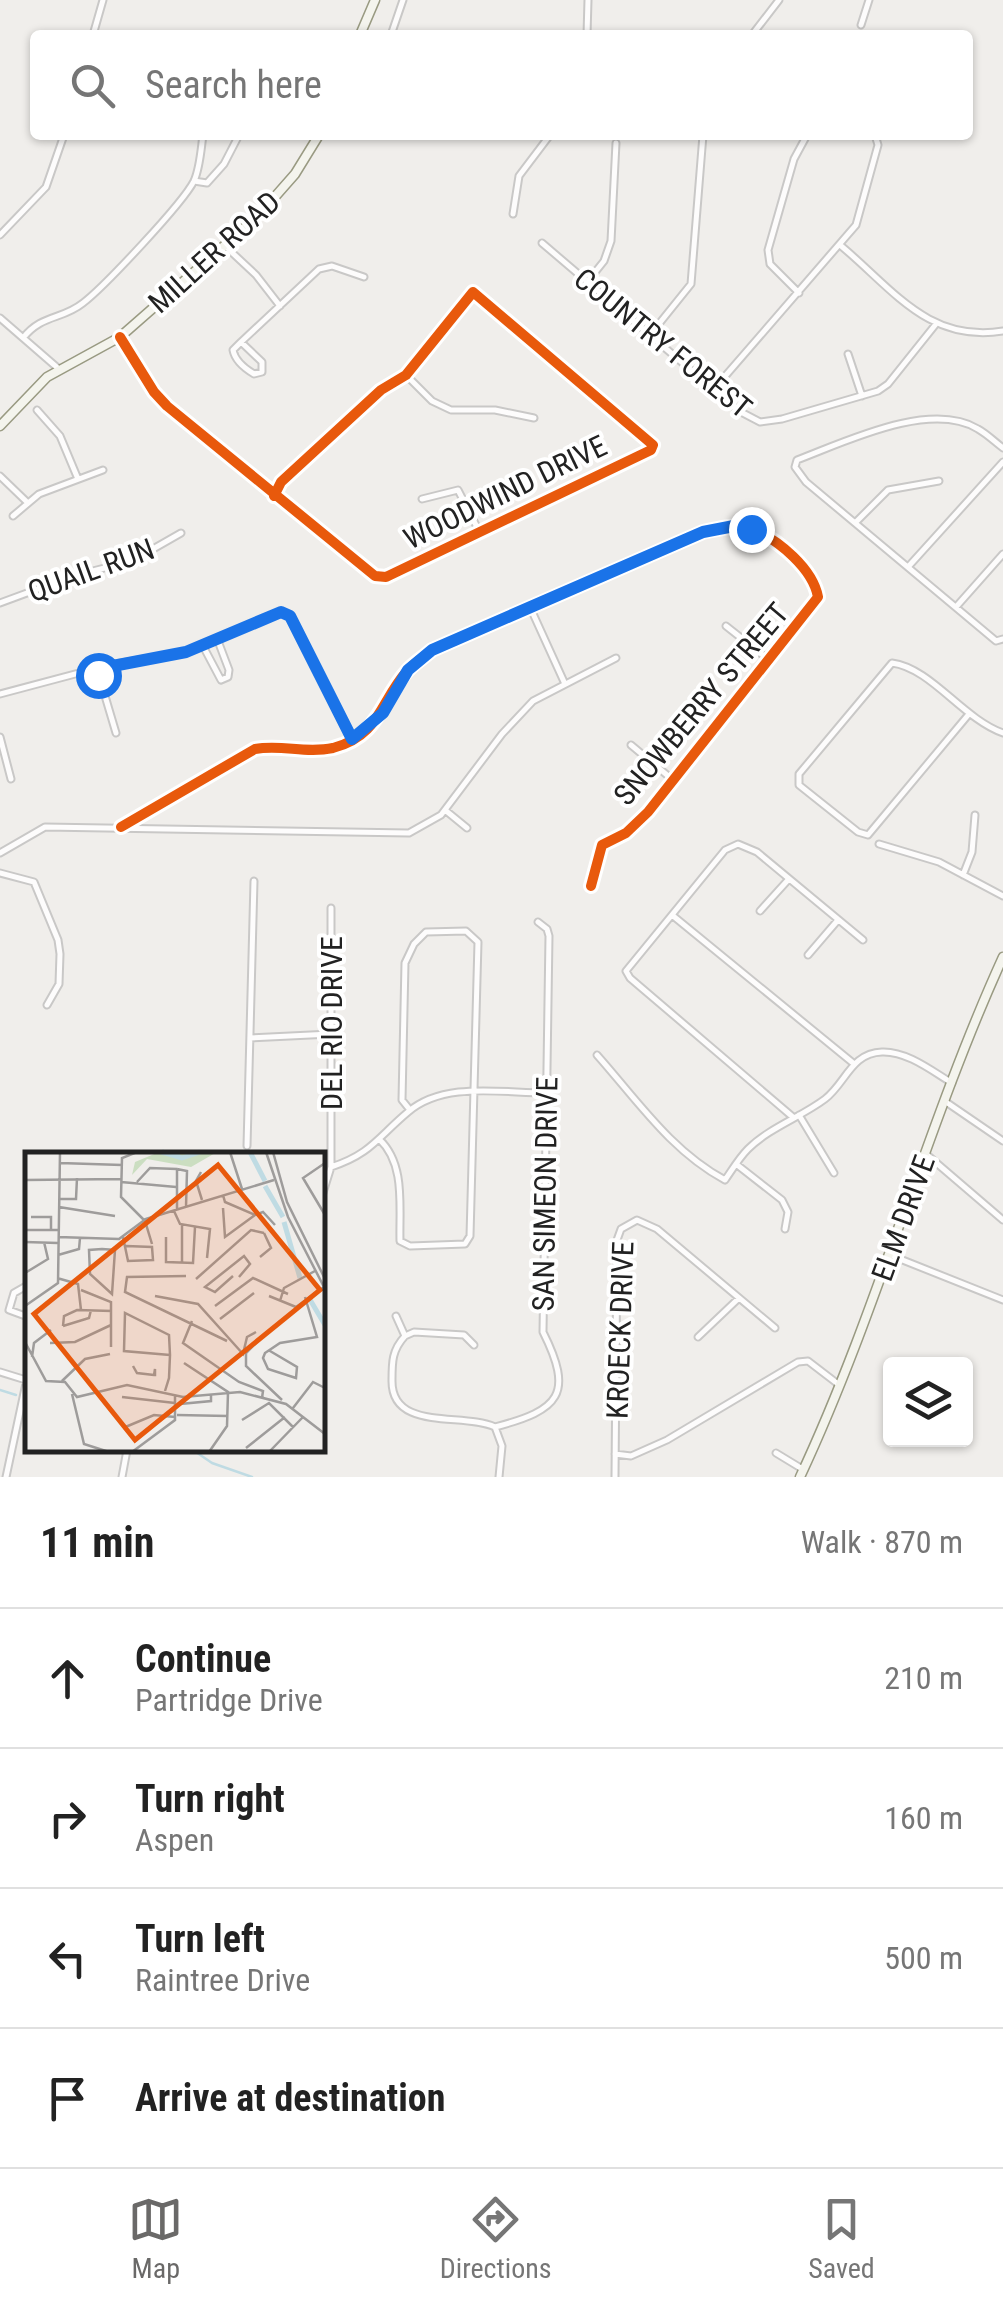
<!DOCTYPE html>
<meta charset="utf-8">
<style>
body{margin:0;font-family:"Roboto Condensed",sans-serif;background:#f6f6f6;color:#222}
.controls{position:absolute;right:30px;bottom:30px;display:grid;overflow:hidden;border-radius:10px;box-shadow:0 2px 8px #0004}
.controls button{width:90px;height:90px;display:grid;place-items:center;padding:0;border:0;border-bottom:2px solid #e0e0e0;background:#fff;color:#222;font:50px sans-serif}
.stop{position:absolute;width:30px;height:30px;margin:-22px;border:8px solid #1a73e8;border-radius:50%;background:#fff}
.stop.end{background:#1a73e8;border-color:#fff;box-shadow:0 2px 10px #0008}
.list{margin:0;padding:0;list-style:none}
h2{display:flex;justify-content:space-between;align-items:center;height:130px;margin:0;padding:0 40px;font-size:42px}
h2 small{font-size:32px;font-weight:400;color:#767676}
.list li{display:grid;grid-template-columns:65px 1fr auto;gap:30px;align-items:center;box-sizing:border-box;height:140px;padding:0 40px;border-top:2px solid #e0e0e0}
.list b{display:block;font-size:38px;white-space:nowrap}
.list p{margin:0;font-size:32px;white-space:nowrap;color:#767676}
.list em{font-size:32px;font-style:normal;color:#767676}
.icon{flex:none;width:55px;height:55px;fill:none;stroke:currentColor;stroke-width:2;stroke-linecap:round;stroke-linejoin:round}
.map{position:relative;flex:none;width:1003px;height:1477px;overflow:hidden}
.search{position:absolute;background:#fff;box-shadow:0 2px 8px #0004;left:30px;right:30px;top:30px;height:110px;display:flex;align-items:center;gap:25px;box-sizing:border-box;padding:0 35px;border-radius:10px;color:#767676;font-size:38px}
.sheet{height:690px;background:#fff}
nav{display:flex;justify-content:space-around;align-items:center;box-sizing:border-box;height:140px;border-top:2px solid #e0e0e0;background:#fff;font-size:28px;color:#767676}
nav a{display:grid;justify-items:center;gap:5px}
nav .on{color:#6a6968}
.map>svg:first-child{display:block}
.lines{fill:none;stroke-linecap:round;stroke-linejoin:round}
.stream{stroke:#bfdbe3;stroke-width:2.5}
.street-casing{stroke:#c9c8c7;stroke-width:9}
.secondary-casing{stroke:#999a82;stroke-width:11}
.street{stroke:#fdfcfc;stroke-width:5}
.secondary{stroke:#f4f4ed;stroke-width:8}
.cycleway-casing{stroke:#fff;stroke-width:16}
.cycleway{stroke:#e8590c;stroke-width:10}
.route{stroke:#1a73e8;stroke-width:12}
.labels{text-anchor:middle;dominant-baseline:central;stroke-width:8;stroke-linejoin:round;paint-order:stroke}
.street-label{font-size:30px;fill:#222;stroke:#fff}
.inset-river{fill:none;stroke:#bfdbe3;stroke-width:5}
.inset-road{fill:none;stroke:#9e9c9b;stroke-width:2.5}
.view{fill:#e8590c;fill-opacity:0.15;stroke:#e8590c;stroke-width:5}
.inset-edge{fill:none;stroke:#222;stroke-width:5}
</style>
<div class="map">
<svg width="1003" height="1477" viewBox="0 0 1003 1477">
<rect width="100%" height="100%" fill="#f0eeeb"/>
<g class="lines">
<path class="stream" d="M0 1390 16 1395
M193 1450 212 1463 252 1477"/>
<g class="street-casing">
<path id="street" d="M861 25 869 0
M93 35 103 0
M391 35 403 0
M587 35 588 0
M752 35 779 0
M194 181 207 183 224 164 239 135
M513 214 519 176 550 135
M0 235 46 187 64 135
M542 243 739 411 760 422 782 419 878 391 888 384 936 324
M840 245C893 289 928 343 1003 331
M225 246 256 275 280 306
M588 281 604 261 611 241 616 143
M799 293 770 264 768 250 794 159 807 135
M0 318 60 370
M650 335 691 284 703 135
M120 337 154 392 167 406 375 576 386 577 651 450 653 445 473 292 406 375 381 390 281 482 274 496
M23 338C42 314 62 320 83 303 104 287 183 203 194 181 200 168 201 149 203 135
M241 342 262 362V372L254 374C244 368 235 361 233 350L241 342 319 269 332 266 364 277
M848 354 862 396
M406 375 432 401 451 410H495L534 418
M714 389 856 225 878 145 875 135
M37 410 60 436 78 479
M1003 448C995 442 987 434 978 429 930 400 845 442 797 460L795 467 806 482 996 641 1003 639
M0 476 28 503
M422 499 458 490 479 531
M13 516 39 494 103 470
M855 523 888 490 939 481
M908 567 1003 462
M0 603 73 576 132 561 181 533
M530 607 565 684
M956 607 1003 554
M726 626 769 660
M203 646 221 680 228 677 229 670 218 641
M97 669 116 733
M0 694 109 665 186 652 281 612 290 617 353 739
M969 714 868 835 858 832 799 785V774L892 663C931 668 963 719 1003 733
M0 737 11 779
M631 745 673 780
M445 810 467 828
M121 827 255 749C282 744 305 754 333 748 380 736 380 701 407 671 414 663 424 657 432 650L703 532C718 529 736 523 752 529 779 540 813 569 818 597L648 812 626 833 602 845 591 886
M879 844 939 862 1003 896
M0 853 45 827 409 833 441 815 502 734 533 701 616 658
M0 873 34 882 58 940 60 954 59 984 47 1005
M963 875 972 852 975 815
M760 911 788 880
M672 915 853 1063
M808 955 838 920
M250 1038 331 1034
M597 1055C637 1100 671 1151 725 1180 732 1170 739 1158 748 1149 769 1128 801 1117 825 1099 846 1083 851 1053 882 1052 907 1051 932 1071 952 1083
M946 1102 1003 1141
M799 1115 834 1173
M794 1118 630 978 626 971 725 850 738 844 757 852 863 940
M379 1139C406 1164 399 1207 400 1241L410 1246 465 1244 470 1236 478 942 466 931 426 932 414 944 405 963 402 1100 410 1110
M247 1146 254 881
M926 1154 1003 1220
M736 1164 782 1200 788 1212 785 1229
M331 1167C371 1154 378 1137 408 1112 444 1081 502 1093 546 1093
M322 1196 331 1167V908
M890 1255 1003 1300
M28 1285 14 1293 9 1310 28 1317
M396 1316 405 1336C392 1350 392 1362 392 1380 391 1432 463 1412 495 1427
M405 1336 414 1332 464 1335 474 1345
M698 1337 739 1298
M0 1372 26 1380
M495 1427C560 1410 574 1394 543 1332L549 936 547 929 538 922
M495 1427 502 1446 499 1477
M776 1453 804 1470
M615 1454 631 1456 667 1440 798 1362 808 1361 838 1384
M6 1477 28 1374
M122 1477 127 1450
M615 1477 617 1240 621 1229 637 1220 657 1229 775 1328"/>
</g>
<g class="secondary-casing">
<path id="secondary" d="M360 35 375 0
M0 426 47 377 120 337 258 216 295 174 319 135
M800 1477C879 1308 926 1126 1003 957"/>
</g>
<use href="#street" class="street"/>
<use href="#secondary" class="secondary"/>
<g class="cycleway-casing">
<path id="cycleway" d="M120 337 154 392 167 406 375 576 386 577 651 450 653 445 473 292 406 375 381 390 281 482 274 496
M121 827 255 749C282 744 305 754 333 748 380 736 380 701 407 671 414 663 424 657 432 650L703 532C718 529 736 523 752 529 779 540 813 569 818 597L648 812 626 833 602 845 591 886"/>
</g>
<use href="#cycleway" class="cycleway"/>
</g>
<g class="lines">
<path class="route" d="M98 675 97 669 186 652 281 612 290 616 352 739 383 713 408 670 432 650 703 532 734 526 751 529"/>
</g>
<g class="labels">
<g class="street-label">
<text transform="translate(214 252) rotate(-42)">MILLER ROAD</text>
<text transform="translate(663 343) rotate(39)">COUNTRY FOREST</text>
<text transform="translate(505 492) rotate(-26)">WOODWIND DRIVE</text>
<text transform="translate(91 570) rotate(-20)">QUAIL RUN</text>
<text transform="translate(701 704) rotate(-50)">SNOWBERRY STREET</text>
<text transform="translate(331 1023) rotate(-90)">DEL RIO DRIVE</text>
<text transform="translate(545 1194) rotate(-89)">SAN SIMEON DRIVE</text>
<text transform="translate(903 1218) rotate(-70)">ELM DRIVE</text>
<text transform="translate(620 1330) rotate(-88)">KROECK DRIVE</text>
</g>
</g>
<g transform="translate(25 1152)">
<rect width="300" height="300" fill="#f0eeeb"/>
<path d="M134 0 142 2 192 0 166 15 122 7 107 23 110 10Z" fill="#cbdec1"/>
<path class="inset-river" d="M137 0 157 6 175 0M225 0 240 29M240 34 258 65M259 70 275 126M284 146 300 173"/>
<path class="inset-road" d="M112 0 97 6 96 45 120 69 127 92M205 0 217 37M241 0 263 65 300 137M248 0 262 50 300 127M35 11 97 13M300 11 278 26 300 63M152 17 162 19 161 55M152 17V58M176 20 171 29 177 48M0 28 96 27M96 30 151 35M112 30 125 16 152 17M198 43 200 50 230 63 238 60 250 73M34 47H51L52 26M34 55 90 64M198 56 200 85 230 63M149 59 155 72 185 77 182 106M6 65H26V77M0 78H33M33 85 94 87 121 67 249 28M98 85 103 109 128 108 127 95 101 94M141 85V110L168 111 170 75M0 90 33 91M77 97 90 98 87 142 65 122 64 98ZM33 103 54 97 55 86M235 105 246 96 239 81M157 110V73M0 121 23 107 19 90M161 124 102 125 100 140 202 189M208 124 190 140 180 135 219 104 225 112 214 125M32 126 53 132 56 158M171 127 226 78 239 81M56 138 86 150V195M130 144 173 152 218 202 222 185 231 180M244 144 271 155 299 135M255 149 259 136 290 119M0 154 33 131 35 0M190 154 228 126 263 142M195 167 229 141M167 169 158 191 214 230 238 239 237 246M38 174 39 164 52 158 87 159M38 174 64 166 66 158M233 189 221 201V214L257 248M0 190 21 229 40 230 52 245 102 233 158 245 215 240 261 252 300 282M25 191 50 190 86 173M245 199 272 215 271 226 243 217 238 206 240 201 255 191 292 185 280 145M7 205 9 191 26 178M159 211 203 240 202 274 184 300M108 214 112 221 129 223H130V217L129 223M37 229 60 207 85 202M140 239 144 226 145 203 144 183 100 161 99 199 145 203M47 242 59 292 84 300M97 245 150 251M155 252 186 249V243M268 256 288 230 300 236M152 263 203 264M217 268 244 251 268 275M98 276 129 263 150 265M221 296 260 265M107 300 150 268V243M244 300 278 265"/>
<path class="view" d="M193 13 295 138 110 288 9 162Z"/>
<rect width="300" height="300" class="inset-edge"/>
</g>
</svg>
<div class="controls">
<button><svg class="icon" aria-label="layers" viewBox="0 0 24 24"><path d="M12 4l9 5-9 5-9-5zM3 14l9 5 9-5"/></svg></button>
</div>
<div class="stop" style="left:98px;top:675px"></div>
<div class="stop end" style="left:751px;top:529px"></div>
<div class="search"><svg class="icon" aria-label="search" viewBox="0 0 24 24"><circle cx="10" cy="10" r="6"/><path d="M15 15l6 6"/></svg>Search here</div>
</div>
<section class="sheet">
<h2>11 min<small>Walk · 870 m</small></h2>
<ul class="list">
<li><svg class="icon" aria-label="ahead" viewBox="0 0 24 24"><path d="M12 20V5M6 11l6-6 6 6"/></svg><div><b>Continue</b><p>Partridge Drive</p></div><em>210 m</em></li>
<li><svg class="icon" aria-label="right" viewBox="0 0 24 24"><path d="M7 20v-9h11M14 6l5 5-5 5"/></svg><div><b>Turn right</b><p>Aspen</p></div><em>160 m</em></li>
<li><svg class="icon" aria-label="left" viewBox="0 0 24 24"><path d="M17 20v-9H6M10 6l-5 5 5 5"/></svg><div><b>Turn left</b><p>Raintree Drive</p></div><em>500 m</em></li>
<li><svg class="icon" aria-label="arrive" viewBox="0 0 24 24"><path d="M6 21V4h12l-3 4 3 4H6"/></svg><div><b>Arrive at destination</b></div></li>
</ul>
</section>
<nav>
<a class="on"><svg class="icon" aria-label="map" viewBox="0 0 24 24"><path d="M3 6l6-2 6 2 6-2v14l-6 2-6-2-6 2zM9 4v14M15 6v14"/></svg>Map</a>
<a><svg class="icon" aria-label="directions" viewBox="0 0 24 24"><path d="M12 3l9 9-9 9-9-9zM9 14v-3h6M13 9l2 2-2 2"/></svg>Directions</a>
<a><svg class="icon" aria-label="saved" viewBox="0 0 24 24"><path d="M7 4h10v16l-5-4-5 4z"/></svg>Saved</a>
</nav>
